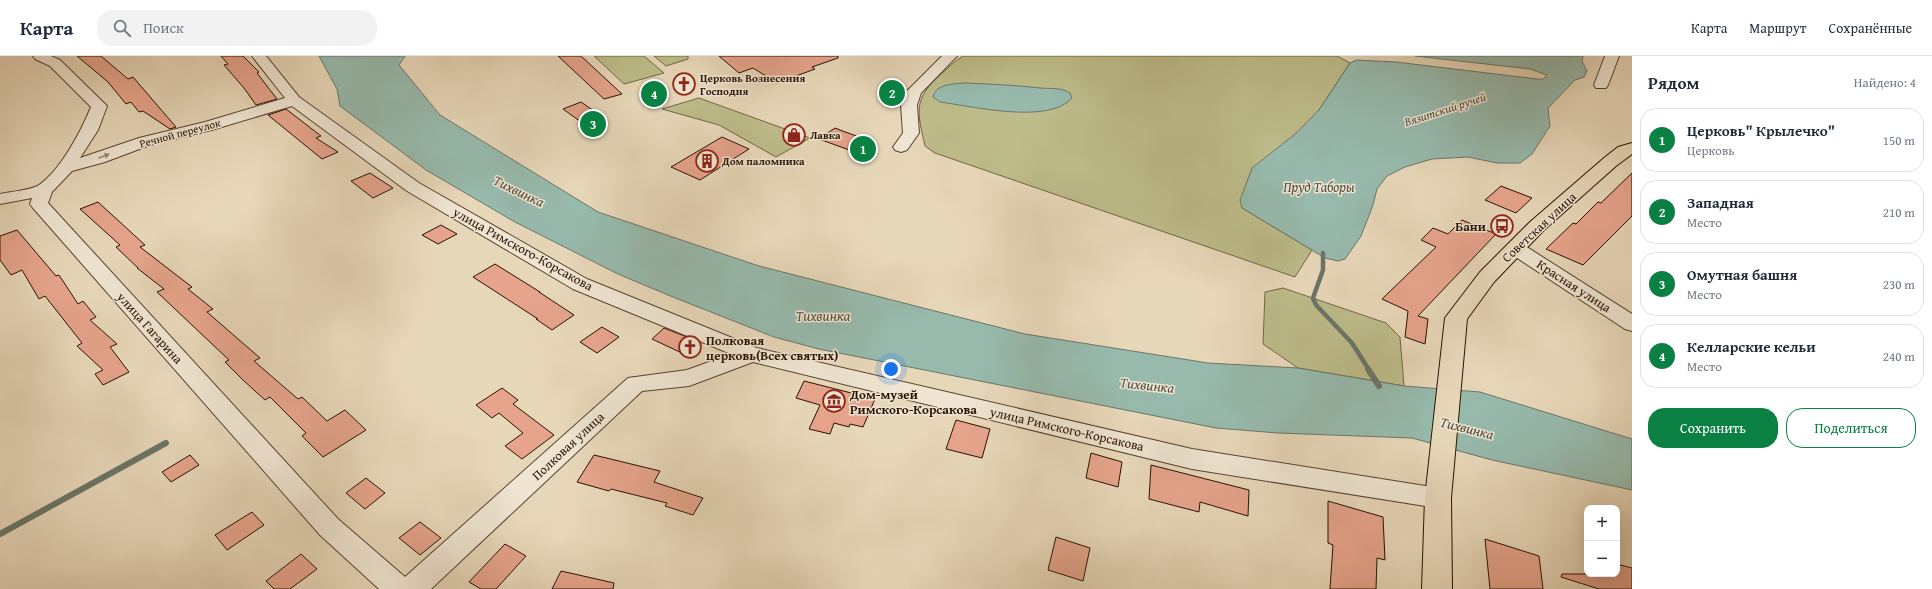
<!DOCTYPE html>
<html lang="ru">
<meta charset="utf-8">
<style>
body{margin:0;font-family:"Gentium Book Plus",serif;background:#f2f2f3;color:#1f2937}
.controls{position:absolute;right:12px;bottom:12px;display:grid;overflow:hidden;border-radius:8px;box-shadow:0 4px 16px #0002}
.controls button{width:36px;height:36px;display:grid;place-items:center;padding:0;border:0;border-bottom:1px solid #e0e1e3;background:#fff;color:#1f2937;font:20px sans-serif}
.you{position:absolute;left:891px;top:313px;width:14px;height:14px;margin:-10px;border:3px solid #fff;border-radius:50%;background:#1a73e8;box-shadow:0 0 0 6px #1a73e833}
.badge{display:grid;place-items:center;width:26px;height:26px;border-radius:50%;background:#0b8043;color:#fff;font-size:13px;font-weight:700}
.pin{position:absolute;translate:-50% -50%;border:2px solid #fff;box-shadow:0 1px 4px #0006}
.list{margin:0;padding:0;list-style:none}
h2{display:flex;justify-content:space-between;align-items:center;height:52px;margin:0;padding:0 16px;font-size:17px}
h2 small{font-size:13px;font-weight:400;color:#747a83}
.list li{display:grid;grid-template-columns:26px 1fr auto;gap:12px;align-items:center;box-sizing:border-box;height:64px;margin:0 8px 8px;padding:0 8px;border:1px solid #e0e1e3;border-radius:16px}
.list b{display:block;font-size:15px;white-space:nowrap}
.list p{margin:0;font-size:13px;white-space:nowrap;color:#747a83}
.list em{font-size:13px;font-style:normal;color:#747a83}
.actions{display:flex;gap:8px;padding:12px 16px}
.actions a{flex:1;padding:9px 0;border:1px solid #0b8043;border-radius:16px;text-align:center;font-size:14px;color:#0b8043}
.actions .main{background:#0b8043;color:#fff}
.icon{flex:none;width:22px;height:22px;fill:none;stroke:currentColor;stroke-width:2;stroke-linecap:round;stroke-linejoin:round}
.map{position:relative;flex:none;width:1632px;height:533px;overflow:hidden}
header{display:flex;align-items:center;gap:24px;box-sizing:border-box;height:56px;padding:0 20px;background:#fff;border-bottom:1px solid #e0e1e3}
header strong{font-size:19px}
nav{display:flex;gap:22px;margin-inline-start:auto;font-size:14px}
.search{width:280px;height:36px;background:#f2f2f3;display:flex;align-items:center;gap:10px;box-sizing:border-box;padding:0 14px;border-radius:16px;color:#747a83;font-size:15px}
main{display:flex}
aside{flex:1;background:#fff}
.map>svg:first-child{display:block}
.green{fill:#bdbc8a;stroke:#736645}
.water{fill:#97baad;stroke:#6b7668}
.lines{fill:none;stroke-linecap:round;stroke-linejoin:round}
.stream-far1{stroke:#6b7668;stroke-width:4.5}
.stream{stroke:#6b7668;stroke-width:6}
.building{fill:#e6a48c;stroke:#291100}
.minor-casing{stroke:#58422e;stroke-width:2}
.major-casing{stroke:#291100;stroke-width:2}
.minor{fill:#efe5d2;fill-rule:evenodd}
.major{fill:#e7d7b9;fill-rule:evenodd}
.oneway{fill:#968674}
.labels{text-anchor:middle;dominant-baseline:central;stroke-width:3;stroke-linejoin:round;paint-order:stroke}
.far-poi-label{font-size:11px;font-weight:bold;fill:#291100;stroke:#efe5d2;text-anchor:start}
.far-street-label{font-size:11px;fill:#291100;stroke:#efe5d2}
.far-water-label{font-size:12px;font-style:italic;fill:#504c3d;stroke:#efe5d2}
.poi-label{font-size:13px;font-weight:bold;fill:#291100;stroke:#efe5d2;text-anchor:start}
.street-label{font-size:13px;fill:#291100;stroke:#efe5d2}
.water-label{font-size:14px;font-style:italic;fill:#504c3d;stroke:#efe5d2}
</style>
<header>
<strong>Карта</strong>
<div class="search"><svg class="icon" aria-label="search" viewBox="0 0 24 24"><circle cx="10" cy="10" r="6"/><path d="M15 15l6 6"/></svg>Поиск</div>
<nav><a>Карта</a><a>Маршрут</a><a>Сохранённые</a></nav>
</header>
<main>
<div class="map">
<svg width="1632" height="533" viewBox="0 0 1632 533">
<rect width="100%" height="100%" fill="#e7d7b9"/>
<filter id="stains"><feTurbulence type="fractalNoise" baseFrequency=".005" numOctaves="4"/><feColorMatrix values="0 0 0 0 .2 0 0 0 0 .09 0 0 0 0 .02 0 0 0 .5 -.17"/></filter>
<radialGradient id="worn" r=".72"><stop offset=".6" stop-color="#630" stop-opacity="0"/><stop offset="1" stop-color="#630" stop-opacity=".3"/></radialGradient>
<path class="green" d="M594 0H644L664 17 624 28Z
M654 0H688V3L666 10Z
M963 0H1337L1350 7 1319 54 1294 79 1242 152 1312 194 1295 221 935 97 925 90C917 55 913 43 941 18 948 12 955 5 963 0Z
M699 42 810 82 776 101 719 69 662 53Z
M1283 232 1386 267 1400 281 1404 330 1298 312 1263 288 1265 236Z"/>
<path class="water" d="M319 0H405L399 9 440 59 598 156 759 210 1025 278 1208 307 1298 312 1404 330 1480 336 1632 383V434L1492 404 1412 382 1278 377 1216 372 819 293 774 281 673 241 618 218 515 166 426 114 340 50 337 33Z
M1415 0H1583L1582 5 1587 15 1584 21 1575 24 1548 52 1550 70 1532 98 1520 107H1497L1468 101 1432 103 1405 111 1387 120 1377 133 1373 149 1361 180 1345 203 1338 205 1325 202 1242 152 1240 144 1252 112 1294 79 1319 54 1350 7 1356 4 1396 6 1537 23H1543L1547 19 1530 13Z
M964 27C990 28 1014 29 1040 32 1051 33 1060 31 1070 37L1072 42C1049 69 971 50 940 46L933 41C935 28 954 28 964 27Z"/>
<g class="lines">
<path class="stream-far1" d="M1323 197V214L1313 242 1316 249 1352 287 1369 314"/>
<path class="stream" d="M1368 313 1379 330
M0 478 166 387"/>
</g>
<path class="building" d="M77 0H101L128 23 133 21 176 71 170 73 143 55 139 56 131 46 126 48 108 26Z
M221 0H243L259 16 257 17 277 43 256 49 244 32 224 9 228 8Z
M558 0H581L622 38 604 43Z
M719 0H838V2L812 11 815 13 777 27 753 12 739 17Z
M581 46 597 57 593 59 606 68 592 74 563 53Z
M286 53 321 80 316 82 338 96 322 103 268 59Z
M835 72 840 74 867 84 852 95 819 83Z
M722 81 749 93 700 124 671 111Z
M370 117 393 132 373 142 351 125Z
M1632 117V160L1583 209 1546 193 1573 167 1576 168 1598 146 1601 147Z
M1501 130 1532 142 1516 157 1485 144Z
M98 146 145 189 140 191 192 231 188 233 213 253 207 256 260 302 254 305 298 343 302 341 327 365 345 354 366 374 323 401 302 380 306 377 270 341 265 344 244 325 225 306 229 304 157 236 164 233 137 212H138L116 191 120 189 80 153Z
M1462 164 1496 178 1418 260 1428 263 1425 288 1405 281 1408 255 1382 243 1436 191 1421 184 1433 172 1448 178Z
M441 169 457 178 438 188 422 179Z
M17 174 56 220 59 219 78 248 83 245 96 261 90 264 117 288 110 291 129 316 103 329 95 318 103 314 77 290 82 287 45 240 39 243 22 214 11 219 0 204V180Z
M495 208 540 236H539L574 259 552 274 536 263H538L473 221Z
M602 271 619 281 597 297 580 286Z
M664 272 697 285 684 298 652 283Z
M804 325 875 343 863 371 850 368 849 371 834 367 830 378 809 373 820 349 796 342Z
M502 332 518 344 513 348 554 379 522 403 505 390 523 377 499 357 492 362 476 349Z
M956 364 990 373 982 402 946 393Z
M1091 397 1122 406 1118 431 1086 422Z
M190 399 199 409 171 426 162 416Z
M594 399 660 415 654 426 703 442 693 459 665 450 667 447 611 433 609 435 577 426Z
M1151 409 1249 434 1248 460 1200 446 1199 456 1149 443Z
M366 422 385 437 365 453 346 437Z
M1328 445 1383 461 1385 504 1377 502 1376 533H1330L1333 489 1328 487Z
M252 456 264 469 227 494 215 479Z
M420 466 441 482 420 499 399 482Z
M1056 481 1090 492 1083 525 1048 514Z
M1485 483 1539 500 1543 533H1490Z
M505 488 526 500 496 533H481L469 526Z
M301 498 317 513 290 533H274L266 525Z
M1617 508 1632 512V533H1599L1561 521 1562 518H1617Z
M561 515 614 527 613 533H552Z"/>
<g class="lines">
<g class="minor-casing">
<path id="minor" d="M33 0H51L60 4 107 50 98 74 80 102 139 82 205 66 285 42 252 0H266L299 41 419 127 587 223 757 292 1192 393 1438 432 1447 435 1451 442 1447 449 1438 452 1192 413 753 306 689 330 642 335 431 533H379L320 479 33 152 30 148 32 142 0 148V138C9 136 32 134 39 129 61 114 81 75 91 51L50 10 35 3ZM292 50 407 135 573 233 731 298 687 314 628 322 405 521 338 463 48 147 52 136 72 115 105 106 150 89 215 73Z
M942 0H957L921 37 917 49 919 77 907 94 901 96 895 94 893 91 903 77 901 49 907 35Z
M1605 0H1619L1608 29 1606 32H1596L1594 29Z
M1515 186 1522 188 1632 258V275L1625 273 1508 196 1505 192 1508 188Z"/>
</g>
<g class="major-casing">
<path id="major" d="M1632 87V98L1616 110 1544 174 1494 226 1467 263 1451 442 1452 533H1422L1425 442 1445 262 1480 216 1530 166 1604 102 1618 91Z"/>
</g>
<use href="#minor" class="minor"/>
<use href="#major" class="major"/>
</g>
<defs><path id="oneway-solid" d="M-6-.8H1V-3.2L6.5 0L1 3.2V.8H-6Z"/></defs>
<use class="oneway" href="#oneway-solid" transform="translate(104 100) rotate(-20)"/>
<defs>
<g id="church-ring" transform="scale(1.15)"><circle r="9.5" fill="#efe5d2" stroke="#8f2418" stroke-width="1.5"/><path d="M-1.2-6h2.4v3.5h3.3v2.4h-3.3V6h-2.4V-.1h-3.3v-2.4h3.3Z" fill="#8f2418"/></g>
<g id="shop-ring" transform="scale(1.15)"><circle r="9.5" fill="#efe5d2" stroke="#8f2418" stroke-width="1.5"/><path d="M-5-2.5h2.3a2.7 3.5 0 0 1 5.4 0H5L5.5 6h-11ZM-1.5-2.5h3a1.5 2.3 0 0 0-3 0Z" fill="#8f2418"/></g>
<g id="building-ring" transform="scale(1.15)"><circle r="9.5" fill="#efe5d2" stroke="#8f2418" stroke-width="1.5"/><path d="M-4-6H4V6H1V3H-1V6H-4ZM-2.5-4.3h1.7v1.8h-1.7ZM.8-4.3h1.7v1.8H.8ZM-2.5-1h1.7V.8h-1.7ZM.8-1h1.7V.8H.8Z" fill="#8f2418"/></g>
<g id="bus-ring" transform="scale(1.15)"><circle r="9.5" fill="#efe5d2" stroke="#8f2418" stroke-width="1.5"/><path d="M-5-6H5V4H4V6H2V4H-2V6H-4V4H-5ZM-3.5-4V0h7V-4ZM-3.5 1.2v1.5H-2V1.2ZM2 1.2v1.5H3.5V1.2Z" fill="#8f2418"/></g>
<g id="museum-ring" transform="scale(1.15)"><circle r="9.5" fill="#efe5d2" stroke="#8f2418" stroke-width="1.5"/><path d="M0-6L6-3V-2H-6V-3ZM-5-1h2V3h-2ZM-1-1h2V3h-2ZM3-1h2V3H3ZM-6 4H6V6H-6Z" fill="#8f2418"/></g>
</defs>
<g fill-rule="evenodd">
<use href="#church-ring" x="684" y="28"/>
<use href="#shop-ring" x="794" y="79"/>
<use href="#building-ring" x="707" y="105"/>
<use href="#bus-ring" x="1502" y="170"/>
<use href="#church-ring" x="690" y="291"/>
<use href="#museum-ring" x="834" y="345"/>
</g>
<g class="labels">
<g class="far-poi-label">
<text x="700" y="22">Церковь Вознесения<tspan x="700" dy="13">Господня</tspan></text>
<text x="810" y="79">Лавка</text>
<text x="722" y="105">Дом паломника</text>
</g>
<g class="far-street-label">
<text transform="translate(180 77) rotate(-15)">Речной переулок</text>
</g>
<g class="far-water-label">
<text transform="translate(1445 53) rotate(-18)">Вязитский ручей</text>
</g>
<g class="poi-label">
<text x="1486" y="170" text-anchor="end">Бани</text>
<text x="706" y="284">Полковая<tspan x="706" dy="15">церковь(Всех святых)</tspan></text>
<text x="850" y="338">Дом-музей<tspan x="850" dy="15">Римского-Корсакова</tspan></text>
</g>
<g class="street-label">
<text transform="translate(1539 171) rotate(-43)">Советская улица</text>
<text transform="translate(523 193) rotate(29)">улица Римского-Корсакова</text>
<text transform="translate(1574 230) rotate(33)">Красная улица</text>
<text transform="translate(150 272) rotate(48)">улица Гагарина</text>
<text transform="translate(1067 373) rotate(13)">улица Римского-Корсакова</text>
<text transform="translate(568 390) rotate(-43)">Полковая улица</text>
</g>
<g class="water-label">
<text x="1319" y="131">Пруд Таборы</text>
<text transform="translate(519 135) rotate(26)">Тихвинка</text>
<text x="823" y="260">Тихвинка</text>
<text transform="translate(1147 329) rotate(6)">Тихвинка</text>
<text transform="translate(1467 372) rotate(14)">Тихвинка</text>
</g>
</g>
<rect width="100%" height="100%" filter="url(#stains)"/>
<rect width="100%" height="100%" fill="url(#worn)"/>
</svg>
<div class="controls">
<button>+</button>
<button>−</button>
</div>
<div class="you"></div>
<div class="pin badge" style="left:863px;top:93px">1</div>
<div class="pin badge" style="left:892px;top:37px">2</div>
<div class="pin badge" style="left:593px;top:68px">3</div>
<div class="pin badge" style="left:654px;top:38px">4</div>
</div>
<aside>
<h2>Рядом<small>Найдено: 4</small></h2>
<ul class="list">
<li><span class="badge">1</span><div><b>Церковь&quot; Крылечко&quot;</b><p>Церковь</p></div><em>150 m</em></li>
<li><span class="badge">2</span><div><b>Западная</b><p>Место</p></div><em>210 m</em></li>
<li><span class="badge">3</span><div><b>Омутная башня</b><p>Место</p></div><em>230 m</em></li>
<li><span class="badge">4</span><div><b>Келларские кельи</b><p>Место</p></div><em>240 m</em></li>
</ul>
<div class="actions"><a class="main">Сохранить</a><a>Поделиться</a></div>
</aside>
</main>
